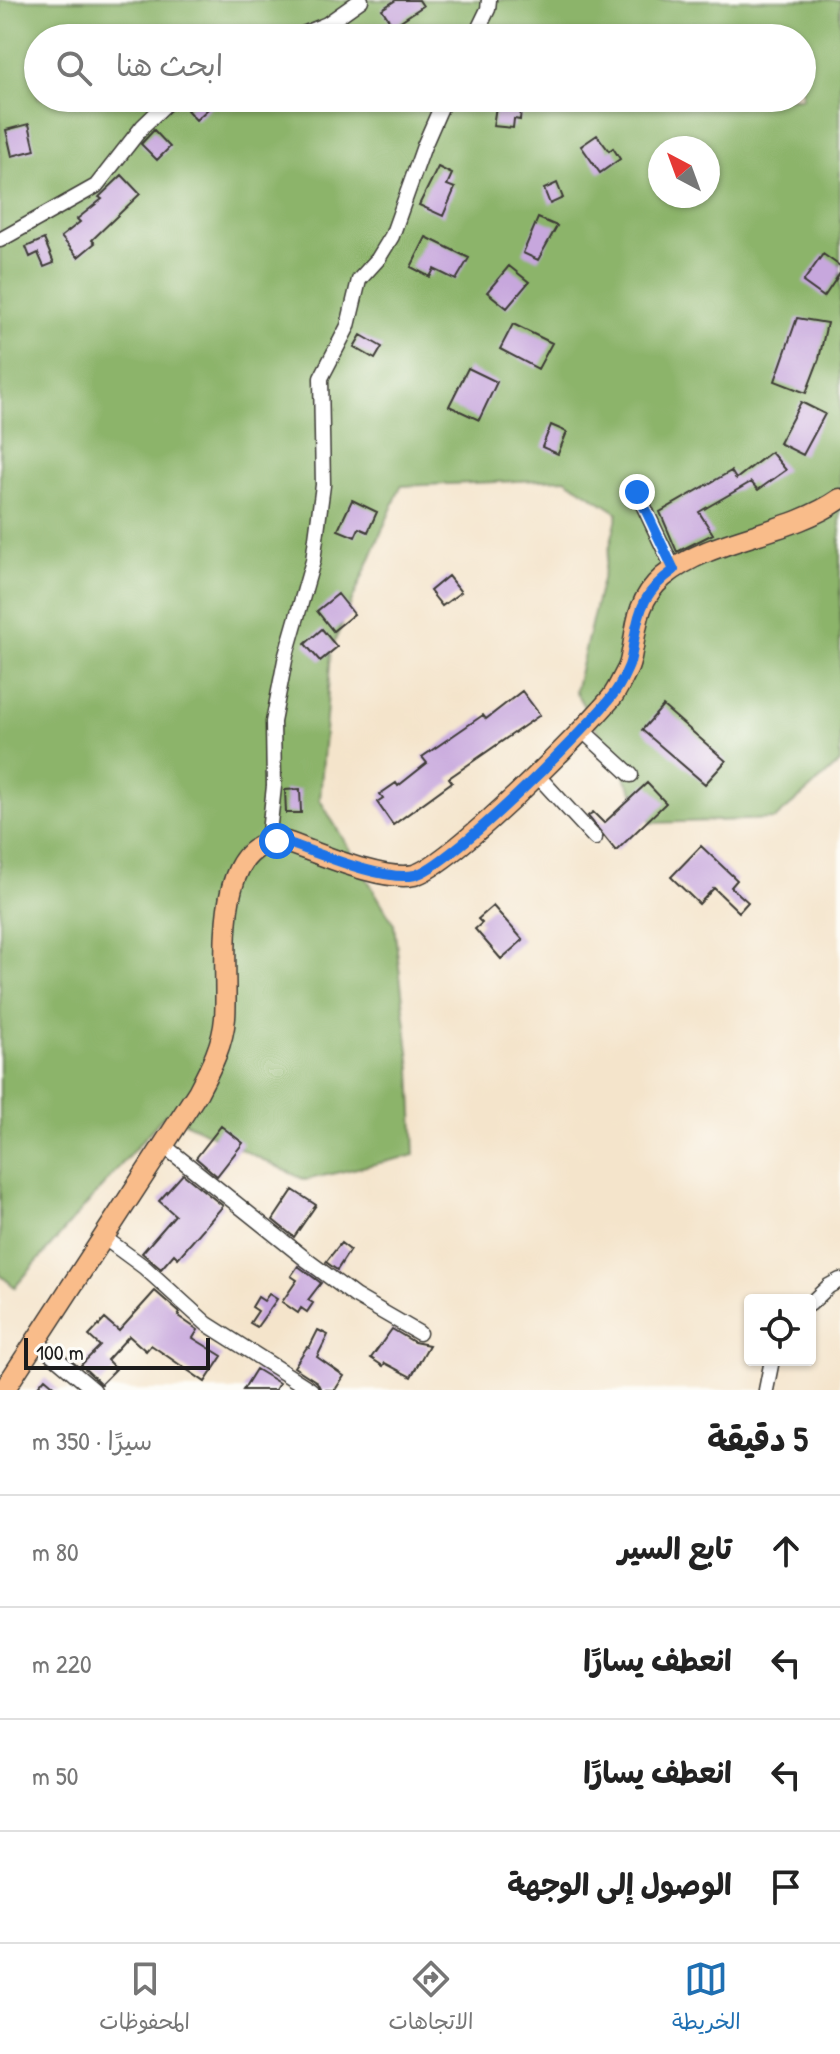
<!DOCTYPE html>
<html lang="ar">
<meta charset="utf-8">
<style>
body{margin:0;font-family:"Patrick Hand","Playpen Sans Arabic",sans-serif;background:#f2f2f2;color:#222;direction:rtl}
.controls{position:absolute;right:24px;bottom:24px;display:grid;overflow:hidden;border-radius:8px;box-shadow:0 2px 6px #0004}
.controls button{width:72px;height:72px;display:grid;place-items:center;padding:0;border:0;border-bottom:2px solid #e0e0e0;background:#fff;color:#222;font:40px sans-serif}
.compass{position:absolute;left:648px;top:136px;width:72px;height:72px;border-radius:50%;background:#fff;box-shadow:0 2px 6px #0004;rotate:319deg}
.scale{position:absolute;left:24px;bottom:20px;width:186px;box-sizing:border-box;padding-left:8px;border:4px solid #1c1c1c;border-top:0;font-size:22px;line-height:28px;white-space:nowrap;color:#1c1c1c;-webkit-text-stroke:6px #fdfcf7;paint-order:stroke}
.stop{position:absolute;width:24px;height:24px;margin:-18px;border:6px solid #1a73e8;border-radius:50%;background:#fff}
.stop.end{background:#1a73e8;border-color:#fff;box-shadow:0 2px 8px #0008}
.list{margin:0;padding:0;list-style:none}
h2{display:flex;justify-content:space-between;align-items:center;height:104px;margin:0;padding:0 32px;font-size:34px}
h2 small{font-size:26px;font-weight:400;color:#767676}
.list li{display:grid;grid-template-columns:52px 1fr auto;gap:24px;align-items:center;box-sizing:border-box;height:112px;padding:0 32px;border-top:2px solid #e0e0e0}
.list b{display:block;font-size:30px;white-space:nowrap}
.list em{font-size:26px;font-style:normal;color:#767676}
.icon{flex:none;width:44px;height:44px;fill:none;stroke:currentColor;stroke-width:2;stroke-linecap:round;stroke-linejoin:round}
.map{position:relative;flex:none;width:840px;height:1390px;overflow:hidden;direction:ltr}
.search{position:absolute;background:#fff;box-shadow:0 2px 6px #0004;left:24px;right:24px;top:24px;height:88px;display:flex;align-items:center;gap:20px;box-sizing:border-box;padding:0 28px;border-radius:44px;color:#767676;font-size:30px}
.sheet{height:552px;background:#fff}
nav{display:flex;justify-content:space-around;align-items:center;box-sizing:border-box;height:112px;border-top:2px solid #e0e0e0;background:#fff;font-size:22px;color:#767676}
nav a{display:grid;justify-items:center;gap:4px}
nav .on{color:#1f6fb2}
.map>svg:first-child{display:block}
.forest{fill:#8cb46a;stroke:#546843;stroke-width:2;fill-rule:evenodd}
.building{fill:#c7a7dd}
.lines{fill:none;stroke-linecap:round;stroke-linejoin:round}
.minor-casing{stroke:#3c3a36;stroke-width:17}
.primary-casing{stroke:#3c3a36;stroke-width:23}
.minor{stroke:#fff;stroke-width:14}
.primary{stroke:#f9bc8a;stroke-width:20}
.route{stroke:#1a73e8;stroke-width:10}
</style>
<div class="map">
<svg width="840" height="1390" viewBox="0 0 840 1390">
<rect width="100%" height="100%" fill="#fdfcf7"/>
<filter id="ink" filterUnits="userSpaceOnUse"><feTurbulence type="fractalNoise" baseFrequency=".0125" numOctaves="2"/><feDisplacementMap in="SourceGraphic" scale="16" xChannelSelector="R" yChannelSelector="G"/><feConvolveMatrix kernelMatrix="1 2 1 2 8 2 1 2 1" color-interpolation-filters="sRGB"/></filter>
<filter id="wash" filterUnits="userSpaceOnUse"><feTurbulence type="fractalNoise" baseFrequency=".006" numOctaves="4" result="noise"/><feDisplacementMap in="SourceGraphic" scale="32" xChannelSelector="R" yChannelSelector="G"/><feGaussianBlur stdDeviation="1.8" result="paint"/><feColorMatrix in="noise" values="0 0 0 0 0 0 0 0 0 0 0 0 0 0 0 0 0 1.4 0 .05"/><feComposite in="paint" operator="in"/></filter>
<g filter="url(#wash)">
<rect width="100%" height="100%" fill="#f4e4cb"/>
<path class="forest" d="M0 0H840V763L775 819 651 823 575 691 618 513 565 479 401 486 331 650 320 800 394 924 411 1069 415 1155 305 1180 166 1113 15 1287 0 1275ZM38 38H802V98H38ZM660 148H708V196H660Z"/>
<g id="blocks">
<path class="building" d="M396 0H419L423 6 393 26 382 9Z
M201 98H220L196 120 187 110Z
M496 106 521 109 520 120 514 119 513 128 493 126Z
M29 124 35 150 12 156 6 130Z
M154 130 170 147 157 160 141 144Z
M597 135 609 151 613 148 620 159 600 173 581 146Z
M438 167 452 174 447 185 455 188 443 216 419 205Z
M122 175 140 194 92 240 95 243 78 257 61 237 80 222 77 219 102 199 99 197Z
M557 183 563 198 550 204 544 189Z
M538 218 557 226 538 260 523 253Z
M426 237 469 258 456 280 434 269 430 277 411 267Z
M44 239 54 263 44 267 38 253 30 257 26 247Z
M823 254 840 266V273L824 297 803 282Z
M509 266 529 282 507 308 487 292Z
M797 318 827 323 819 359 806 393 775 381Z
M513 324 552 343 538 369 500 349Z
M361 335 382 347 375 359 354 347Z
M468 368 497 382 479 420 449 406Z
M801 402 825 414 803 455 779 443Z
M551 425 567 432 558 454 542 447Z
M771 452 786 470 758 490 751 482 699 512 713 534 677 552 660 512 731 471 736 479Z
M352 500 377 512 368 532 359 528 355 537 338 530Z
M448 576 461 592 442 606 430 591Z
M338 594 354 614 333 631 317 611Z
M322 629 337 647 320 661 305 644Z
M522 691 540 715 449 778 452 782 393 825 377 802 383 798 380 794 396 783 398 786 427 763 422 757 483 715 486 719Z
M663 706 726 761 705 784 642 730Z
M647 783 666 803 616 851 588 816 593 812 604 823Z
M300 789 301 813H286L285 790Z
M701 846 737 880 731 887 748 902 739 912 714 888 699 904 671 877Z
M493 906 523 940 501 959 475 929 482 923 478 919Z
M221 1126 243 1143 217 1176 196 1158Z
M183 1174 223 1206 178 1258 174 1254 161 1269 142 1253 175 1215 159 1201Z
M293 1190 316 1205 294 1237 273 1220Z
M341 1243 350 1250 337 1270 326 1262Z
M298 1266 321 1283 308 1300 313 1303 307 1312 301 1308 298 1313 282 1302 297 1280 291 1276Z
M155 1291 180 1313 178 1316 198 1330 193 1338 222 1356 205 1382 151 1345 146 1351 129 1336 107 1360 116 1369 101 1384 81 1365 100 1346 89 1336 105 1319 119 1331Z
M269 1294 277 1299 257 1327 250 1323 258 1311 252 1307 258 1297 264 1301Z
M392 1329 414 1342 429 1345 411 1377 385 1363 383 1366 371 1358Z
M318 1330 328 1335 317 1357 344 1376 335 1390H321L317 1382 294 1367 307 1347 309 1348Z
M256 1369 279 1383 275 1390H243Z
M45 1378 59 1390H35Z"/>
</g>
</g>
<g filter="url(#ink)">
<use href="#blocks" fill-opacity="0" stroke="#3c3a36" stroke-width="2"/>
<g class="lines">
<g class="minor-casing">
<path id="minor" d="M293 38 327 24 361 0
M474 38 488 9 489 0
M0 240 96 186 143 126 172 98
M637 492 674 570
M582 730 631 775
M536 774 595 838
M268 842 274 786 273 722 286 655 313 561 323 485 321 378 348 326 359 280 378 259 392 236 424 146 445 98
M163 1145 308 1261 355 1296 419 1333
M102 1236 144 1267 207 1324 311 1390
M810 1304 829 1286 840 1280
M36 1341 94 1390
M766 1390 772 1360"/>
</g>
<g class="primary-casing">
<path id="primary" d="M4 1390 198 1092C210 1069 223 1045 225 1018 229 971 208 836 286 842 318 853 383 882 414 875 450 866 584 731 612 697 618 689 622 679 627 670 631 663 631 655 633 647 637 619 640 597 663 577 713 536 787 536 840 499"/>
</g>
<use href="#minor" class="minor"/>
<use href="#primary" class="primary"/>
</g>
</g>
<g class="lines" filter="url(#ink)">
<path class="route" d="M277 841 286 842C318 853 384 882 415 875 450 866 586 730 612 696 618 689 623 679 627 670 632 661 632 650 634 640 639 607 646 590 674 570L637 492"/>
</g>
</svg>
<div class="controls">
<button><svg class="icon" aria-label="locate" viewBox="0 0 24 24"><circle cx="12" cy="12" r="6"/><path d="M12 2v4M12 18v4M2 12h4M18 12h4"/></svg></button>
</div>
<svg class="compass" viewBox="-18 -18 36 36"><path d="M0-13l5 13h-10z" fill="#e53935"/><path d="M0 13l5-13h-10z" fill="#767676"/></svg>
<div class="scale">100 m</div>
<div class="stop" style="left:277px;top:841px"></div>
<div class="stop end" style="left:637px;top:492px"></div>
<div class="search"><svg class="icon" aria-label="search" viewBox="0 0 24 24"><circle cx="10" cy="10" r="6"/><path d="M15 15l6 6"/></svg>ابحث هنا</div>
</div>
<section class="sheet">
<h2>5 دقيقة<small>سيرًا · 350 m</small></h2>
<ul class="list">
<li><svg class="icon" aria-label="ahead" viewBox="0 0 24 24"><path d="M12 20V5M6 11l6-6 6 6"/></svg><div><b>تابع السير</b></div><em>80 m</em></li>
<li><svg class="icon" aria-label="left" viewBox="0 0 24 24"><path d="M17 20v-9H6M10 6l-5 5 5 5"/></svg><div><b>انعطف يسارًا</b></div><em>220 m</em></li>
<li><svg class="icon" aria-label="left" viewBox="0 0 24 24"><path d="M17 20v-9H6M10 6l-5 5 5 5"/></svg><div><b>انعطف يسارًا</b></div><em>50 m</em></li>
<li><svg class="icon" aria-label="arrive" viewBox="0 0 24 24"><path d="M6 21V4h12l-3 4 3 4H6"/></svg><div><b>الوصول إلى الوجهة</b></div></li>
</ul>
</section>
<nav>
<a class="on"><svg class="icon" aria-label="map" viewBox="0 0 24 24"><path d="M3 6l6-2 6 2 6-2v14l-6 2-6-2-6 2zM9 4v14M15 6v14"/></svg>الخريطة</a>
<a><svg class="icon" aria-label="directions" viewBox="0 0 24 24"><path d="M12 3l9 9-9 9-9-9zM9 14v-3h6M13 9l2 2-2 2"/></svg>الاتجاهات</a>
<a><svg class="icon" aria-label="saved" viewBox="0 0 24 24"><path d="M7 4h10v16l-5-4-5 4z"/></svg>المحفوظات</a>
</nav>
